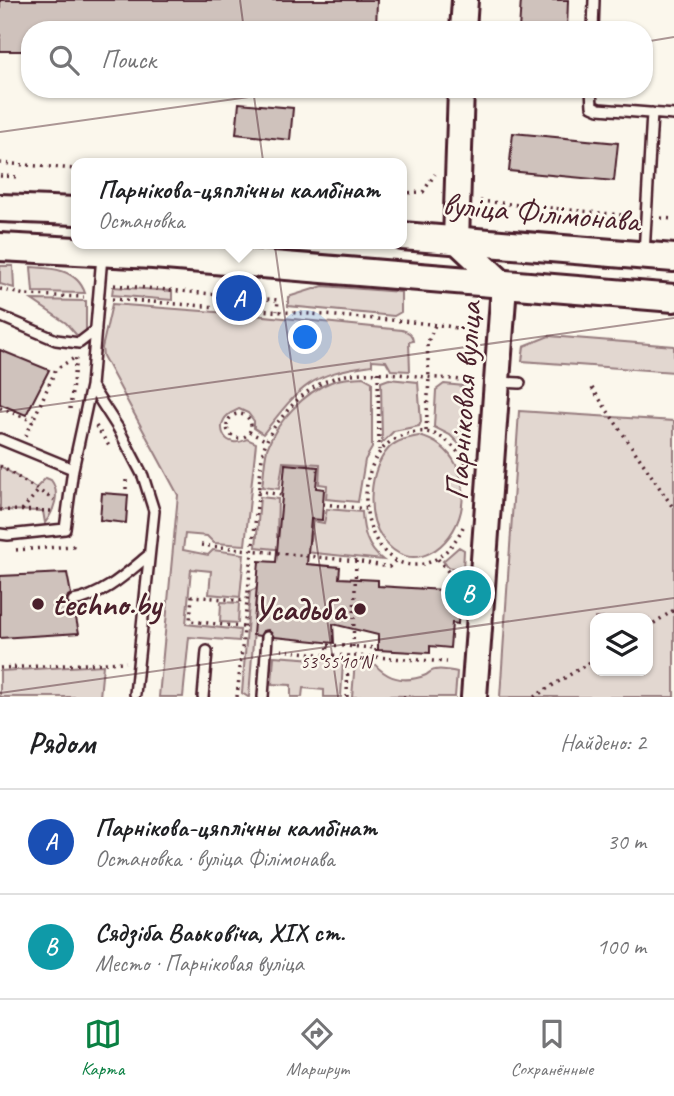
<!DOCTYPE html>
<html lang="ru">
<meta charset="utf-8">
<style>
body{margin:0;font-family:Caveat,sans-serif;background:#f2f2f2;color:#202124}
.controls{position:absolute;right:21px;bottom:21px;display:grid;overflow:hidden;border-radius:14px;box-shadow:0 2px 5px #0004}
.controls button{width:63px;height:63px;display:grid;place-items:center;padding:0;border:0;border-bottom:2px solid #e0e0e0;background:#fff;color:#202124;font:35px sans-serif}
.you{position:absolute;left:306px;top:338px;width:24px;height:24px;margin:-18px;border:5px solid #fff;border-radius:50%;background:#1a73e8;box-shadow:0 0 0 10px #1a73e833}
.badge{display:grid;place-items:center;width:46px;height:46px;border-radius:50%;background:#0b8043;color:#fff;font-size:23px;font-weight:700}
.pin{position:absolute;translate:-50% -50%;border:4px solid #fff;box-shadow:0 2px 7px #0006}
.popup{position:absolute;left:71px;top:158px;width:336px;height:91px;box-sizing:border-box;display:grid;place-content:center;border-radius:14px;background:#fff;filter:drop-shadow(0 2px 5px #0005);font-size:23px;white-space:nowrap;color:#757577}
.popup b{font-size:26px;color:#202124}
.popup::after{content:'';position:absolute;left:50%;top:100%;margin-left:-14px;border:14px solid transparent;border-top-color:#fff}
.list{margin:0;padding:0;list-style:none}
h2{display:flex;justify-content:space-between;align-items:center;height:91px;margin:0;padding:0 28px;font-size:30px}
h2 small{font-size:23px;font-weight:400;color:#757577}
.list li{display:grid;grid-template-columns:46px 1fr auto;gap:21px;align-items:center;box-sizing:border-box;height:105px;padding:0 28px;border-top:2px solid #e0e0e0}
.list b{display:block;font-size:26px;white-space:nowrap}
.list p{margin:0;font-size:23px;white-space:nowrap;color:#757577}
.list em{font-size:23px;font-style:normal;color:#757577}
.icon{flex:none;width:38px;height:38px;fill:none;stroke:currentColor;stroke-width:2;stroke-linecap:round;stroke-linejoin:round}
.map{position:relative;flex:none;width:674px;height:697px;overflow:hidden}
.search{position:absolute;background:#fff;box-shadow:0 2px 5px #0004;left:21px;right:21px;top:21px;height:77px;display:flex;align-items:center;gap:18px;box-sizing:border-box;padding:0 24px;border-radius:28px;color:#757577;font-size:26px}
.sheet{height:301px;background:#fff}
nav{display:flex;justify-content:space-around;align-items:center;box-sizing:border-box;height:98px;border-top:2px solid #e0e0e0;background:#fff;font-size:19px;color:#757577}
nav a{display:grid;justify-items:center;gap:4px}
nav .on{color:#0b8043}
.map>svg:first-child{display:block}
.green{fill:#e2d7d0;stroke:#967b7e;stroke-width:2;fill-rule:evenodd}
.building{fill:#cfc2bc;stroke:#4a1f2b;stroke-width:2}
.lines{fill:none;stroke-linecap:round;stroke-linejoin:round}
.lane-casing{stroke:#4a1f2b;stroke-width:14}
.secondary-casing{stroke:#4a1f2b;stroke-width:30}
.primary-casing{stroke:#4a1f2b;stroke-width:32}
.path{stroke:#4a1f2b;stroke-width:3.5;stroke-dasharray:2 5;stroke-linecap:butt}
.lane{stroke:#fbf7ec;stroke-width:9}
.secondary{stroke:#fbf7ec;stroke-width:24}
.primary{stroke:#fbf7ec;stroke-width:26}
.ticks{fill:none;stroke:#4a1f2b;stroke-width:2;stroke-opacity:0.45}
.poi-dot{fill:#4a1f2b;stroke:#fbf7ec;stroke-width:2.5}
.labels{text-anchor:middle;dominant-baseline:central;stroke-width:5;stroke-linejoin:round;paint-order:stroke}
.street-label{font-size:33px;fill:#4a1f2b;stroke:#fbf7ec}
.poi-label{font-size:33px;font-weight:bold;fill:#4a1f2b;stroke:#fbf7ec;text-anchor:start}
.ticks-label{font-size:18px;text-anchor:middle;fill:#4a1f2b;stroke:#fbf7ec;stroke-width:5;stroke-linejoin:round;paint-order:stroke}
</style>
<div class="map">
<svg width="674" height="697" viewBox="0 0 674 697">
<rect width="100%" height="100%" fill="#fbf7ec"/>
<filter id="ink" filterUnits="userSpaceOnUse"><feTurbulence type="fractalNoise" baseFrequency=".0143" numOctaves="2"/><feDisplacementMap in="SourceGraphic" scale="14" xChannelSelector="R" yChannelSelector="G"/><feConvolveMatrix kernelMatrix="1 2 1 2 8 2 1 2 1" color-interpolation-filters="sRGB"/></filter>
<g filter="url(#ink)">
<path class="green" d="M0 266H13L14 288 0 284Z
M31 267C52 268 77 269 85 293L33 292Z
M323 286 401 292V312L394 316 288 306V297Z
M113 287 172 291V300L112 295Z
M32 300 86 301V333L80 339 66 323Z
M112 304 254 315 402 330C409 332 412 334 413 341L409 342 410 371 391 370 386 361 372 360V365C309 374 301 386 263 434L254 428V421L248 413 239 409C236 411 231 412 228 415 214 427 226 451 247 439L256 443 245 545 214 543 207 536 185 534 183 550 208 555 213 550 244 554 240 597 209 594 211 571 191 569 186 624 240 630 239 641 189 637 183 697H159L178 495 103 356 102 348Z
M549 336 674 346V372L522 361 524 346Z
M363 377 372 382V448L365 460 358 502 326 499 327 485 319 484 320 464 283 462 279 489 262 487C264 475 264 461 267 449 276 422 305 392 331 382 340 378 353 378 363 377Z
M389 379 418 382 421 422 419 426 394 431 382 443 381 382Z
M444 384 464 386 469 392 465 450 450 435 434 427 436 390Z
M519 411 674 421V697H500ZM595 618H648V671H595Z
M419 436C454 445 468 477 461 511 453 547 411 578 383 539 365 515 369 470 389 448 397 440 408 438 419 436Z
M0 466 36 488 46 478 51 480C61 493 54 511 45 523L43 511 0 510Z
M260 497 278 499 277 537 310 540 313 521 324 523 327 509 362 512C363 531 367 548 383 560L256 547Z
M459 547 464 550 463 570 448 567 443 561Z
M257 588 249 697H248L242 693 250 591Z
M221 602 239 603 238 623 220 622Z
M274 656 343 661 341 697H324V690L303 688 302 697H291V685L272 684Z
M355 661H372C386 679 404 684 426 675 429 673 432 670 435 670 442 668 451 671 457 672L455 697H414C407 694 364 697 352 697Z
M103 665 100 697H0V671Z"/>
<path class="building" d="M0 0H377L376 30H30V51H0Z
M521 0H568L567 30H519Z
M239 103 293 108 290 140 236 134Z
M513 133 618 143 614 181 509 171Z
M0 350 49 370 26 415 0 404Z
M285 464 318 467 316 488 324 489 322 520 311 519 307 564 340 567 339 578 378 580V586L460 591 458 624 452 623 450 648 430 646V653L378 650V635L333 624 334 643 274 637 268 630 263 631 260 636 253 635 259 561 276 562Z
M102 493 128 495 126 523 100 520Z
M67 573 71 594 68 596 66 602 68 606 74 608 79 633 0 638V576Z"/>
<g class="lines">
<g class="lane-casing">
<path id="lane" d="M593 30 594 0
M591 89 592 106 599 109 674 115
M644 254 652 113
M0 316 56 340 79 343 96 330
M498 382 520 383
M91 386 118 428 143 476 154 511 135 694
M0 439 73 469
M0 534 8 535 65 529 73 469 91 386 102 256
M73 601C103 596 126 574 149 555
M203 697 207 651
M263 697 267 637"/>
</g>
<g class="secondary-casing">
<path id="secondary" d="M463 30 465 0
M461 89 456 240 504 285 474 697"/>
</g>
<g class="primary-casing">
<path id="primary" d="M0 208 76 211
M402 236 674 258
M0 247 153 255 674 298"/>
</g>
<path class="path" d="M0 163 76 169
M0 176 21 177
M402 193 423 192 435 174
M480 201 632 216
M661 218 674 219
M114 285 278 300 277 311
M0 289 25 295 84 297
M112 299 403 321 447 326 481 334
M378 372 379 450
M592 388 674 509
M0 408 33 421
M227 426a12 12 0 1 1 24 0a12 12 0 1 1-24 0Z
M96 426 111 449
M426 431 429 378 427 344 435 325
M249 432 265 440
M26 436 56 369 76 357 70 409
M0 466 54 500
M126 489V477
M258 491 282 495
M323 504 366 509
M0 510 54 511
M22 510 39 490
M463 527C454 546 438 564 416 565 354 567 344 437 418 432 441 430 457 448 467 466
M201 545 356 561 389 567 395 561
M16 550 73 546V541
M438 559 450 574H460
M243 627 190 621 192 596 246 601
M648 627 674 610
M328 645 376 648V657L327 655Z
M353 647 356 561
M281 650 327 655
M376 657 447 662
M0 668 126 662
M237 697 262 457C265 438 274 426 287 411 327 364 371 371 427 377 441 379 463 378 474 384
M347 697 348 655
M403 697H408
M534 697 595 659"/>
<use href="#lane" class="lane"/>
<use href="#secondary" class="secondary"/>
<use href="#primary" class="primary"/>
</g>
</g>
<path class="ticks" d="M240 0 244 30M644 42 674 37M253 89 338 697M0 132 305 89M0 412 674 318M0 693 674 598"/>
<g class="poi-dot">
<circle cx="38" cy="604" r="7"/>
<circle cx="360" cy="609" r="7"/>
</g>
<g class="labels">
<g class="street-label">
<text transform="translate(541 212) rotate(5)">вуліца Філімонава</text>
<text transform="translate(463 401) rotate(-86)">Парніковая вуліца</text>
</g>
<g class="poi-label">
<text x="52" y="604">techno.by</text>
<text x="346" y="609" text-anchor="end">Усадьба</text>
</g>
</g>
<g class="ticks-label">
<text x="336" y="668">53°55'10"N</text>
</g>
</svg>
<div class="controls">
<button><svg class="icon" aria-label="layers" viewBox="0 0 24 24"><path d="M12 4l9 5-9 5-9-5zM3 14l9 5 9-5"/></svg></button>
</div>
<div class="you"></div>
<div class="pin badge" style="left:239px;top:298px;background:#1a4fb4">A</div>
<div class="popup"><b>Парнікова-цяплічны камбінат</b>Остановка</div>
<div class="pin badge" style="left:468px;top:593px;background:#0f9aa8">B</div>
<div class="search"><svg class="icon" aria-label="search" viewBox="0 0 24 24"><circle cx="10" cy="10" r="6"/><path d="M15 15l6 6"/></svg>Поиск</div>
</div>
<section class="sheet">
<h2>Рядом<small>Найдено: 2</small></h2>
<ul class="list">
<li><span class="badge" style="background:#1a4fb4">A</span><div><b>Парнікова-цяплічны камбінат</b><p>Остановка · вуліца Філімонава</p></div><em>30 m</em></li>
<li><span class="badge" style="background:#0f9aa8">B</span><div><b>Сядзіба Ваьковіча, XIX ст.</b><p>Место · Парніковая вуліца</p></div><em>100 m</em></li>
</ul>
</section>
<nav>
<a class="on"><svg class="icon" aria-label="map" viewBox="0 0 24 24"><path d="M3 6l6-2 6 2 6-2v14l-6 2-6-2-6 2zM9 4v14M15 6v14"/></svg>Карта</a>
<a><svg class="icon" aria-label="directions" viewBox="0 0 24 24"><path d="M12 3l9 9-9 9-9-9zM9 14v-3h6M13 9l2 2-2 2"/></svg>Маршрут</a>
<a><svg class="icon" aria-label="saved" viewBox="0 0 24 24"><path d="M7 4h10v16l-5-4-5 4z"/></svg>Сохранённые</a>
</nav>
